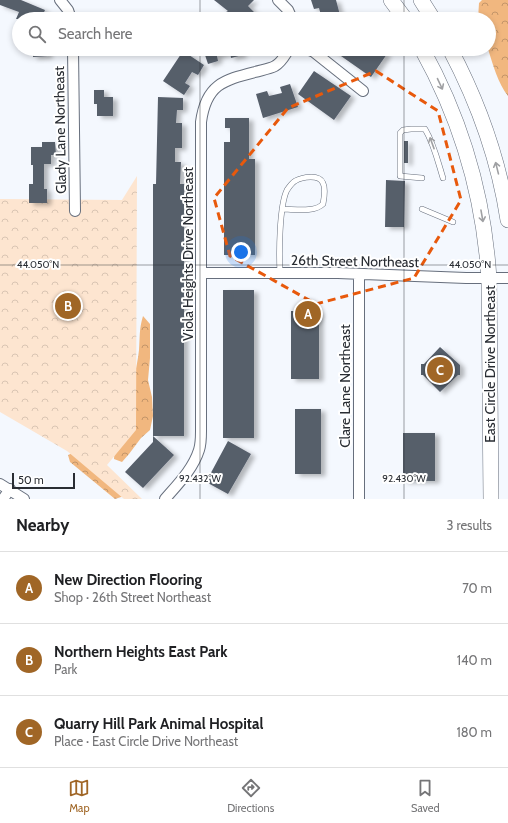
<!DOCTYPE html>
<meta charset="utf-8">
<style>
body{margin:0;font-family:Cabin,sans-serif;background:#f6f6f6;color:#202124}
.scale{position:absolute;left:12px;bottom:10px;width:63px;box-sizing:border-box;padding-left:4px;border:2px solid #292d33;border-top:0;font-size:11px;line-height:14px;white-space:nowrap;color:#292d33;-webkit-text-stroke:3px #fff;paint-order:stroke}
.you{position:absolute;left:241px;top:252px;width:14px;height:14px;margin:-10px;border:3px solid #fff;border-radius:50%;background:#1a73e8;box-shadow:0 0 0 6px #1a73e833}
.badge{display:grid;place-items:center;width:26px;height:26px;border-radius:50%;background:#a06626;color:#fff;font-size:13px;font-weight:700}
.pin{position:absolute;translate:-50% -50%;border:2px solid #fff;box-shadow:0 1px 4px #0006}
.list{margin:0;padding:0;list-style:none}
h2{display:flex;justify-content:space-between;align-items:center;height:52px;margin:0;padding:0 16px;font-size:17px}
h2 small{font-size:13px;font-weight:400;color:#757577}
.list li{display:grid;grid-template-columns:26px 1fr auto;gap:12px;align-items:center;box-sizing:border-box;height:72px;padding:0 16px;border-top:1px solid #e0e0e0}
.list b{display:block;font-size:15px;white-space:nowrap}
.list p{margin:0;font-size:13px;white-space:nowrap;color:#757577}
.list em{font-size:13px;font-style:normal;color:#757577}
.icon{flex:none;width:22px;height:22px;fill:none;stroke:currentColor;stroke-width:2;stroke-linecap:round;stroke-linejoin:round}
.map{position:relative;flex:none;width:508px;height:499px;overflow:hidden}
.search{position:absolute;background:#fff;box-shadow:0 2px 6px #0003;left:12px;right:12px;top:12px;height:44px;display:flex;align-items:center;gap:10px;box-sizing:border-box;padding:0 14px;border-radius:22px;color:#757577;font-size:15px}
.sheet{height:268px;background:#fff}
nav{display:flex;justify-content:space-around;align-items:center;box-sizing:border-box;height:56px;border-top:1px solid #e0e0e0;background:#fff;font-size:11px;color:#757577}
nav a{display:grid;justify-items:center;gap:2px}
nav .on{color:#a06626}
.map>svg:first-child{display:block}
.forest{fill:url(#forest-crowns)}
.park{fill:url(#park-crowns)}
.building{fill:#565e6b;filter:url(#shadow)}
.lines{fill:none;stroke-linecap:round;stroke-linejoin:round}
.lane-casing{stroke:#676f7d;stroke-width:6}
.street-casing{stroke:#676f7d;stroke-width:12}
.primary-casing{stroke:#676f7d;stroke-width:16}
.lane{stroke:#fff;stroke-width:5}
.street{stroke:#fff;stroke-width:10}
.primary{stroke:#fff;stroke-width:15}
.oneway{stroke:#9fa0a3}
.marked{fill:none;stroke:#e8590c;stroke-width:3;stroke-dasharray:8 5;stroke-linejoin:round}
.ticks{fill:none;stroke:#292d33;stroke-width:1;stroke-opacity:0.45}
.labels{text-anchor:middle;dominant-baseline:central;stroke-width:4;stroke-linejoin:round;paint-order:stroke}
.street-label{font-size:14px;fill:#292d33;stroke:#fff}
.ticks-label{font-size:10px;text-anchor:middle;fill:#292d33;stroke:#fff;stroke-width:4;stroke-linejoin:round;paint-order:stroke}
</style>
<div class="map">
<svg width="508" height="499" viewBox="0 0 508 499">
<defs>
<pattern id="forest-crowns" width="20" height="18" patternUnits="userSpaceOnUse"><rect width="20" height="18" fill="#f1b77f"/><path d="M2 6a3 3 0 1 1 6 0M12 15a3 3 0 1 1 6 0" fill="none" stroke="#c39569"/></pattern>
<pattern id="park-crowns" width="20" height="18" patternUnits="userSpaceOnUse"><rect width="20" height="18" fill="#fde5d0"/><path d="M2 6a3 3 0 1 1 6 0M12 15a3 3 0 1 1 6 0" fill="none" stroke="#d9c5b3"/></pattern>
<filter id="shadow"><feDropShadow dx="4.5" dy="2.5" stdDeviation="2" flood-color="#0004"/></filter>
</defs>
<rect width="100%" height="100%" fill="#f4f8fe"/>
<path class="forest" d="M482 0H508V96C498 83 493 65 488 49H489V19H478L479 3Z
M143 316 150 324V358L148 380 152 397 153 416 150 430 141 438 129 454 122 462 114 459C115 431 128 405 134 378 136 369 138 359 139 350 140 337 139 329 143 316Z
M75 452 124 496 115 499 70 462 68 455Z"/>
<path class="park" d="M137 176 136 430 107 465 142 499H124L67 451 0 412V199L122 200Z"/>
<path class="building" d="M0 0H21L45 10 41 19H35L27 16 26 19H16L19 12 0 5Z
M214 0H254L248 6 261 19H234L226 12 228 11Z
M311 0H336L341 19H322L319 8 314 9Z
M33 49H48V56L33 57Z
M203 49H241L243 55 231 58 230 52 217 56 218 61 208 64Z
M331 49H380L387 54 371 77Z
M183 51 204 65 198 75 192 72 185 83 190 86 184 95 163 81Z
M314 71 351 96 334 120 298 94Z
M290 84 298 107 263 118 256 94 267 91 269 96 282 93 280 87Z
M94 90H104V97H113V116H97V104H94Z
M158 97 183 98V110H177L176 123H182V148H175V162H181L180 184H184V436H153L174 455 143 488 125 472 153 442V184H156Z
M225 118H249V159H255V255H224V142H230V128H225Z
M404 141H408V163H404Z
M42 142H55L56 155H51V164H44V189H47V203H29V184H33V165H31V147H42Z
M386 180 405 181 404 227H385Z
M223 290H254V438H223Z
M291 311H319V379H291Z
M440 347 460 365V375H458L440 392 423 375H421V364H424Z
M295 409H321V474H295Z
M403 433H435V481H403Z
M228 441 251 454 228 494 206 482Z"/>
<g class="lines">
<g class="lane-casing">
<path id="lane" d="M422 178 400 176V133L403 130 411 129H425C434 144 438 162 443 178
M422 209 453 222
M280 273C279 255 279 206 287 190 289 187 292 183 295 181 302 177 319 174 323 183 326 189 324 198 323 204 314 213 294 209 282 209"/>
</g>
<g class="street-casing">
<path id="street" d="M60 0 68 10 71 19
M278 0 288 10 292 19
M73 49 75 211
M307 49 314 52 363 91
M202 273H338L466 278H508
M0 484 24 499
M3 499 10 489
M165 499C178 484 193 469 199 450 201 444 201 437 201 431V122C206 85 223 80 255 72 262 70 269 69 275 66 282 62 285 55 289 49
M359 499V274"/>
</g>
<g class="primary-casing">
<path id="primary" d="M391 0 405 19
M421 0 433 19
M422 49C462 121 484 197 489 279L491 499
M450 49C478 102 499 161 508 220"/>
</g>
<use href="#lane" class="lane"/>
<use href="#street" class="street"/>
<use href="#primary" class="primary"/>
</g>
<defs><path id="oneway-shaft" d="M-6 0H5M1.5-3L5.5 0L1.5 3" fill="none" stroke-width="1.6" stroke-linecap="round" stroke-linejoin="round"/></defs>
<g class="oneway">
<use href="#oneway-shaft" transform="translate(440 84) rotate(65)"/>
<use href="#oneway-shaft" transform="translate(432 143) rotate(-110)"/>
<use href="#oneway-shaft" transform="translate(497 168) rotate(-104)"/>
<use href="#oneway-shaft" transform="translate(482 216) rotate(80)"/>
</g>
<path class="marked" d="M376 71 438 111 461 200 414 278 316 304 230 256 214 198 288 108Z"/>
<path class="ticks" d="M200 0V19M404 0V19M200 49V499M404 49V499M0 265H508"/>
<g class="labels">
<g class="street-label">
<text transform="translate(60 130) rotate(-91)">Glady Lane Northeast</text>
<text transform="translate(188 254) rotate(-90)">Viola Heights Drive Northeast</text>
<text transform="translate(355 261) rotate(1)">26th Street Northeast</text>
<text transform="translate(490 364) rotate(-90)">East Circle Drive Northeast</text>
<text transform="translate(345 386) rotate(-90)">Clare Lane Northeast</text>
</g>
</g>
<g class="ticks-label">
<text x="38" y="268">44.050°N</text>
<text x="470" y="268">44.050°N</text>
<text x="200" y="482">92.432°W</text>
<text x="404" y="482">92.430°W</text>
</g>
</svg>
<div class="scale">50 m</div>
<div class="you"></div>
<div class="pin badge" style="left:308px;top:314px">A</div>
<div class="pin badge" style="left:68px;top:306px">B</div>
<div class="pin badge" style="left:440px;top:370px">C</div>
<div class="search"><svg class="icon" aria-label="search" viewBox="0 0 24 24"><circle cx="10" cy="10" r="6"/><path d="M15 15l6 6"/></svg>Search here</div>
</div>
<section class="sheet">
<h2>Nearby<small>3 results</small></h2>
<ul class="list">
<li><span class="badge">A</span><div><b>New Direction Flooring</b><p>Shop · 26th Street Northeast</p></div><em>70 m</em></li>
<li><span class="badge">B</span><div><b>Northern Heights East Park</b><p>Park</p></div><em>140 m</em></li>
<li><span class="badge">C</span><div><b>Quarry Hill Park Animal Hospital</b><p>Place · East Circle Drive Northeast</p></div><em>180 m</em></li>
</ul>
</section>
<nav>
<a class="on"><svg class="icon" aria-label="map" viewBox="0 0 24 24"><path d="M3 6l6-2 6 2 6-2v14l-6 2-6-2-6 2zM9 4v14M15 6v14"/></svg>Map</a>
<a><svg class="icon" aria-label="directions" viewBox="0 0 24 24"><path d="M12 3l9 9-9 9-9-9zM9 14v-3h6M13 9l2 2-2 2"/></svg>Directions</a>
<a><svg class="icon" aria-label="saved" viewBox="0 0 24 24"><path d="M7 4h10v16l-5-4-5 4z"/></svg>Saved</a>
</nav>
